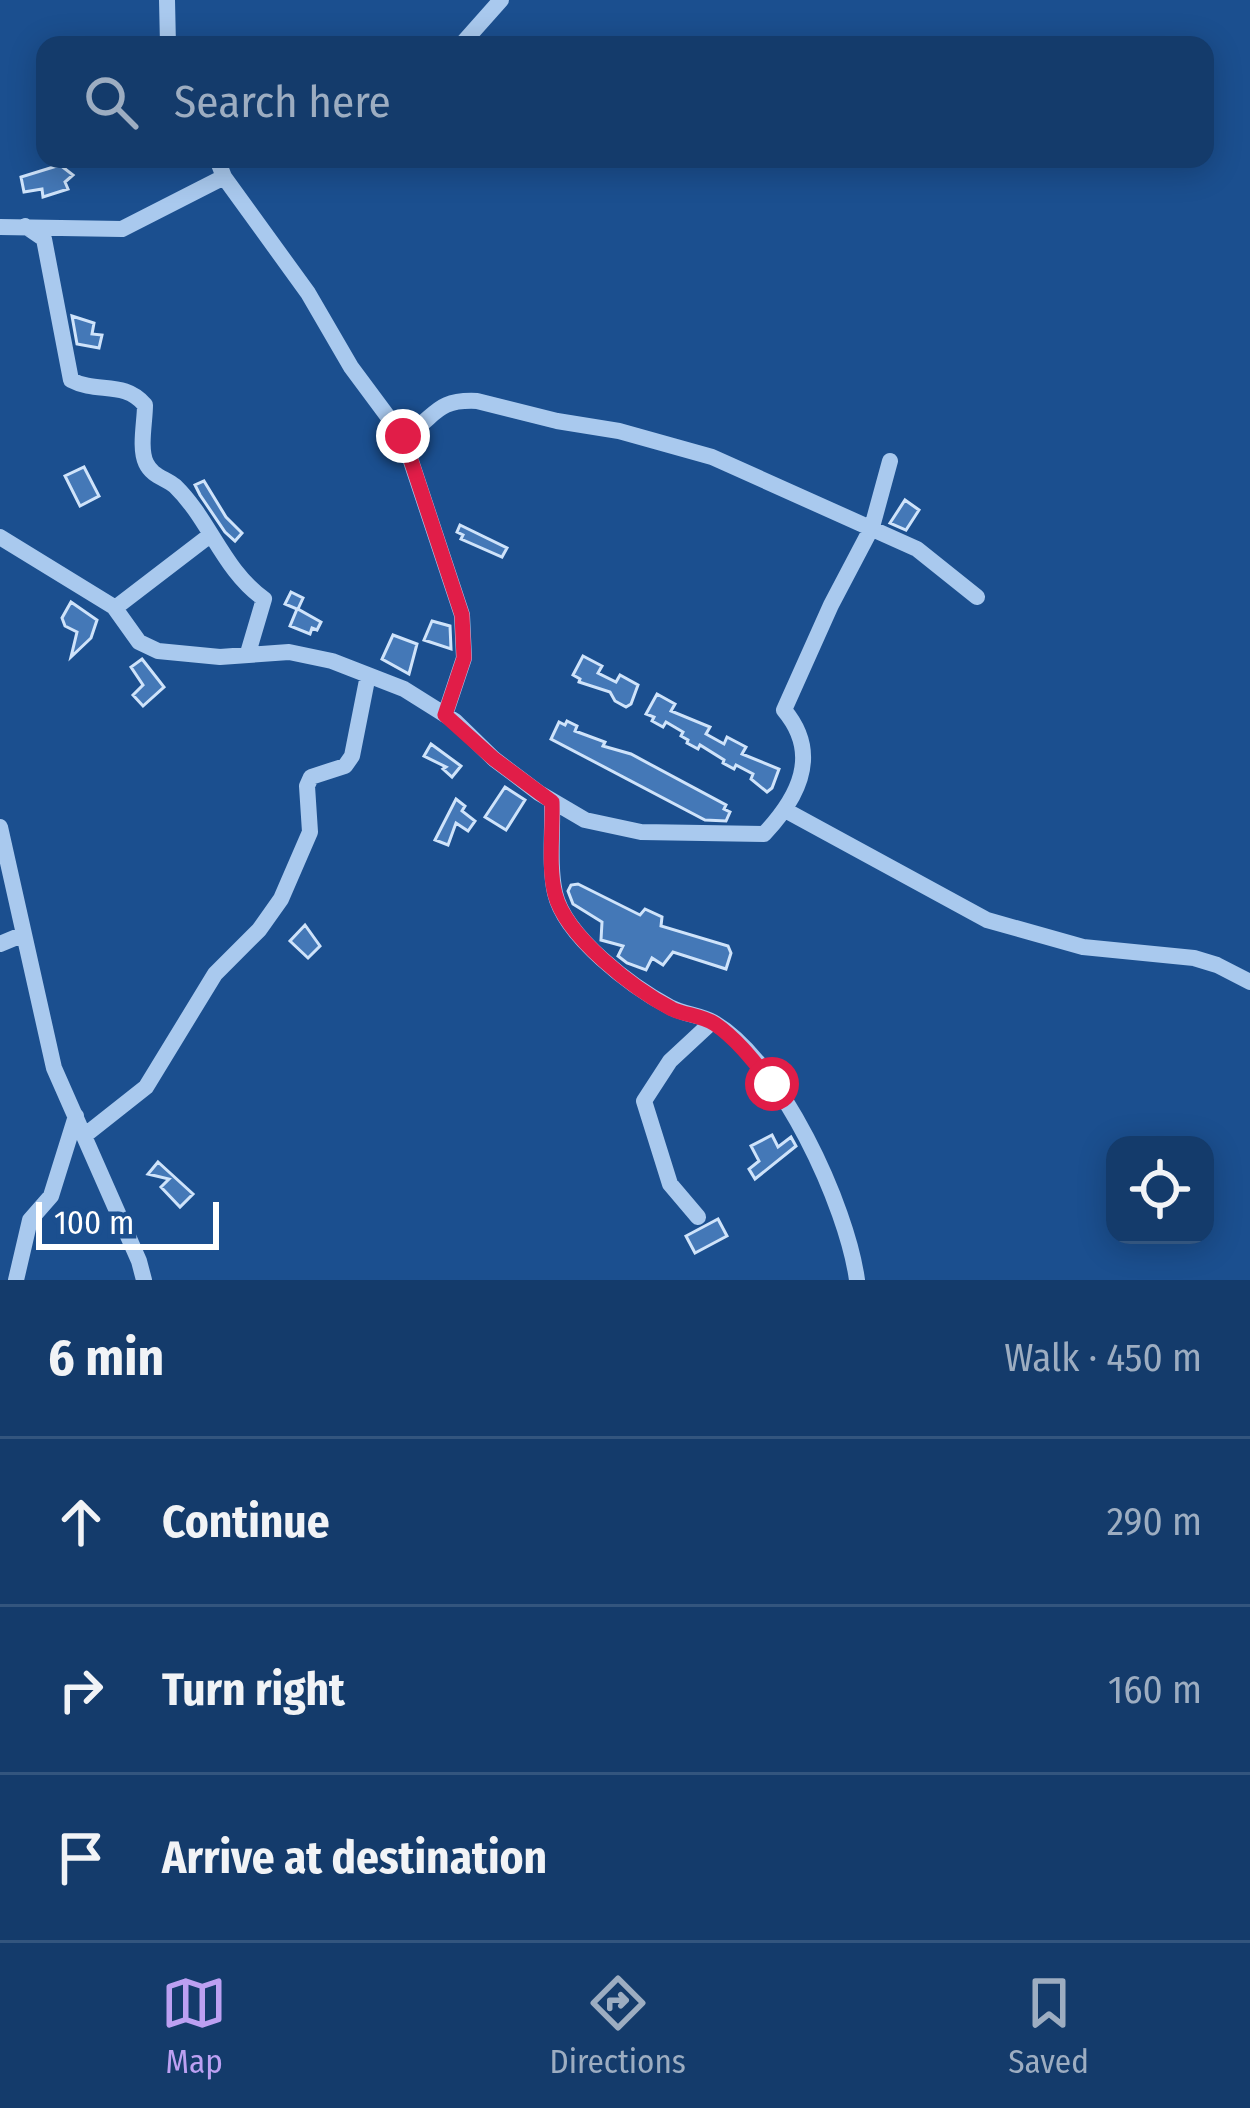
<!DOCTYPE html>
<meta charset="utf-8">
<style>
body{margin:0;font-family:"Fira Sans Condensed",sans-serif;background:#214673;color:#f1f3f6}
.controls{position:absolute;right:36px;bottom:36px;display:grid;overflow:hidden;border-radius:24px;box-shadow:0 6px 30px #0003}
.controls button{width:108px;height:108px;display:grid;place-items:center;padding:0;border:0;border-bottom:3px solid #33557e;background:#143b6b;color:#f1f3f6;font:60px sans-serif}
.scale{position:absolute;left:36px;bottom:30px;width:183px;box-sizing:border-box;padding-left:12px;border:6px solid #fff;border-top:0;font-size:33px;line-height:42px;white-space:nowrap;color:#fff;-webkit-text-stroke:9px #1b4f8f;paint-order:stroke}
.stop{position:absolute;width:36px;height:36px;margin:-27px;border:9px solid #e11d48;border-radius:50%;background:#fff}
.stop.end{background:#e11d48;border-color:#fff;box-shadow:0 3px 12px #0008}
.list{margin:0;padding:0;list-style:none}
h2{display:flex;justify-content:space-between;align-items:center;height:156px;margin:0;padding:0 48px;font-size:51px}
h2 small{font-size:39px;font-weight:400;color:#9dadc1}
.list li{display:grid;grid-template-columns:78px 1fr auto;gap:36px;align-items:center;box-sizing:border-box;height:168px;padding:0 48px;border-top:3px solid #33557e}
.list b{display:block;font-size:45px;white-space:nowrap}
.list em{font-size:39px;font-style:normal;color:#9dadc1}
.icon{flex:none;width:66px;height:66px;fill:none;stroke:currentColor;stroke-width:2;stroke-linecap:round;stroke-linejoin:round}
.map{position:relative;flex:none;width:1250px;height:1280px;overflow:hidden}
.search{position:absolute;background:#143b6b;box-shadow:0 6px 30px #0003;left:36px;right:36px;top:36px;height:132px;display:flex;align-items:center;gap:30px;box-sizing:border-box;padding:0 42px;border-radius:24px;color:#9dadc1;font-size:45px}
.sheet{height:660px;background:#143b6b}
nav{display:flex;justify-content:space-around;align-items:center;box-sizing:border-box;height:168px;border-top:3px solid #33557e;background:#143b6b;font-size:33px;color:#9dadc1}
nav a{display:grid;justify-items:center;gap:6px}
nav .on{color:#bca0f2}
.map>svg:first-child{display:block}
.building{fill:#4478b7;stroke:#cfe3fa;stroke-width:3}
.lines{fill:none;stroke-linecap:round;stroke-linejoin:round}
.minor{stroke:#a9c9ee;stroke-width:16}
.route{stroke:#e11d48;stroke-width:15}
</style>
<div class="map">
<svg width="1250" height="1280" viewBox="0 0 1250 1280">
<rect width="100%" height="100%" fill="#1b4f8f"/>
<path class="building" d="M60 165 73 175 65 182 68 189 43 197 42 189 24 192 21 177Z
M72 316 94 323 92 334 102 335 99 348 77 344Z
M84 467 99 496 80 506 65 476Z
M204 481 226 517 242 533 235 541 225 532 200 495 195 485Z
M905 500 919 510 906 530 890 523Z
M460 525 507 548 502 557 461 539 463 535 457 532Z
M291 592 303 598 298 609 321 622 317 630 312 628 310 634 290 626 297 609 285 604Z
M71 602 97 620 91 638 71 657 77 632 65 626 62 618Z
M432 621 450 626 451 649 424 640Z
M393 635 417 644 409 674 382 659Z
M583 656 602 666 598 673 616 682 620 675 638 685 631 704 626 707 615 701 610 692 579 682 580 679 573 675Z
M142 659 164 687 143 706 133 695 143 685 131 667Z
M657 694 675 704 671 711 710 727 706 734 724 744 727 737 746 747 742 754 779 769 772 788 767 792 751 779 753 774 736 765 734 769 723 763 724 760 700 745 698 749 687 743 688 740 681 736 683 732 666 722 663 727 652 721 654 717 646 714Z
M567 721 577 726 575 731 605 742 603 746 631 754 726 805 724 809 730 812 726 821 705 820 551 739 559 722 565 725Z
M431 744 461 766 452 777 443 769 446 767 424 756Z
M505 787 525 800 506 830 485 817Z
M456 799 465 806 462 811 475 821 468 831 456 823 448 845 435 840Z
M578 884 640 915 645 909 662 917 661 926 728 946 731 953 726 969 673 952 663 965 652 958 646 970 627 963 618 956 623 946 601 940 602 922 573 904 568 891 571 885Z
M305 925 320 946 308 958 290 941Z
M772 1135 778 1147 791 1137 796 1146 755 1179 749 1169 759 1161 751 1146Z
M158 1162 193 1194 180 1207 161 1187 169 1179 148 1174Z
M718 1219 727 1236 695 1253 686 1236Z"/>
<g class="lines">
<path class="minor" d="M167 0 168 45
M461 45 501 0
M217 159 224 177 308 293 351 367 403 437 462 615 464 658 445 715
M25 226 44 239 71 380C97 394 124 380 145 405 145 422 139 448 146 463 152 476 165 478 175 486 210 520 223 570 264 599L248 653
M0 227 122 229 224 177
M403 437C437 418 433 399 477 401L557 421 619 431 712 457 917 549 977 597
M0 537 114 607 139 642 158 651 220 657 289 652 332 661 404 689 455 721 494 759 539 793 585 820 641 832 764 834C799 797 821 754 784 710L831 605 872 527 890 461
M115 608 209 536
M552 802C553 831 549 866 555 893 565 937 632 987 670 1007 683 1014 700 1015 713 1022 780 1060 847 1206 857 1280
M785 810 987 920 1083 947 1194 958 1217 965 1250 982
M0 827 54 1068 139 1261 144 1280
M0 944 24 934
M84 1136 146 1087 215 974 259 930 281 899 310 832 307 786 311 777 345 766 352 756 368 675
M698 1217 670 1184 644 1101 670 1061 712 1022
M16 1280 30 1220 51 1196 76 1116"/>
</g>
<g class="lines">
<path class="route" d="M403 436 462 615 464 658 445 715 494 759 552 802C553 831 548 867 555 894 566 937 634 989 672 1009 685 1015 703 1016 715 1024 738 1040 755 1063 772 1084"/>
</g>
</svg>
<div class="controls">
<button><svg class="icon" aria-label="locate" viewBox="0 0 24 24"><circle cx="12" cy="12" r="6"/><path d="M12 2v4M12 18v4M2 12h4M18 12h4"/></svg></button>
</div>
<div class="scale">100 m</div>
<div class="stop" style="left:772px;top:1084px"></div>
<div class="stop end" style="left:403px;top:436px"></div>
<div class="search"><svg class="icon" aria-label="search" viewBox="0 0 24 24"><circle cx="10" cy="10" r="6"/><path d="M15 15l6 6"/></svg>Search here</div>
</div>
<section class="sheet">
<h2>6 min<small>Walk · 450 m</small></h2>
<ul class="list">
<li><svg class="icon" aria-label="ahead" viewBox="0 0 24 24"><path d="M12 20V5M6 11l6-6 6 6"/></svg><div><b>Continue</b></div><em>290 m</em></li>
<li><svg class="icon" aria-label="right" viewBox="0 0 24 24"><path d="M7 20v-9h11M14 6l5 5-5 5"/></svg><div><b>Turn right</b></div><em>160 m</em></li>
<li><svg class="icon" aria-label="arrive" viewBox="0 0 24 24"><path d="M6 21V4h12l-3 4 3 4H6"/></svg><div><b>Arrive at destination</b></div></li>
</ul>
</section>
<nav>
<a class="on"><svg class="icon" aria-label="map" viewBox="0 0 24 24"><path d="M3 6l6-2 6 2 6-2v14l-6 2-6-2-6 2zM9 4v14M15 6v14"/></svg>Map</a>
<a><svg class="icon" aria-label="directions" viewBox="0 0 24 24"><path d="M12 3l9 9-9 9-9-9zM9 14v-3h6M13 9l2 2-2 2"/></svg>Directions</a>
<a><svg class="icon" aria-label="saved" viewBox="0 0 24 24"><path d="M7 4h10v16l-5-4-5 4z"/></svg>Saved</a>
</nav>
